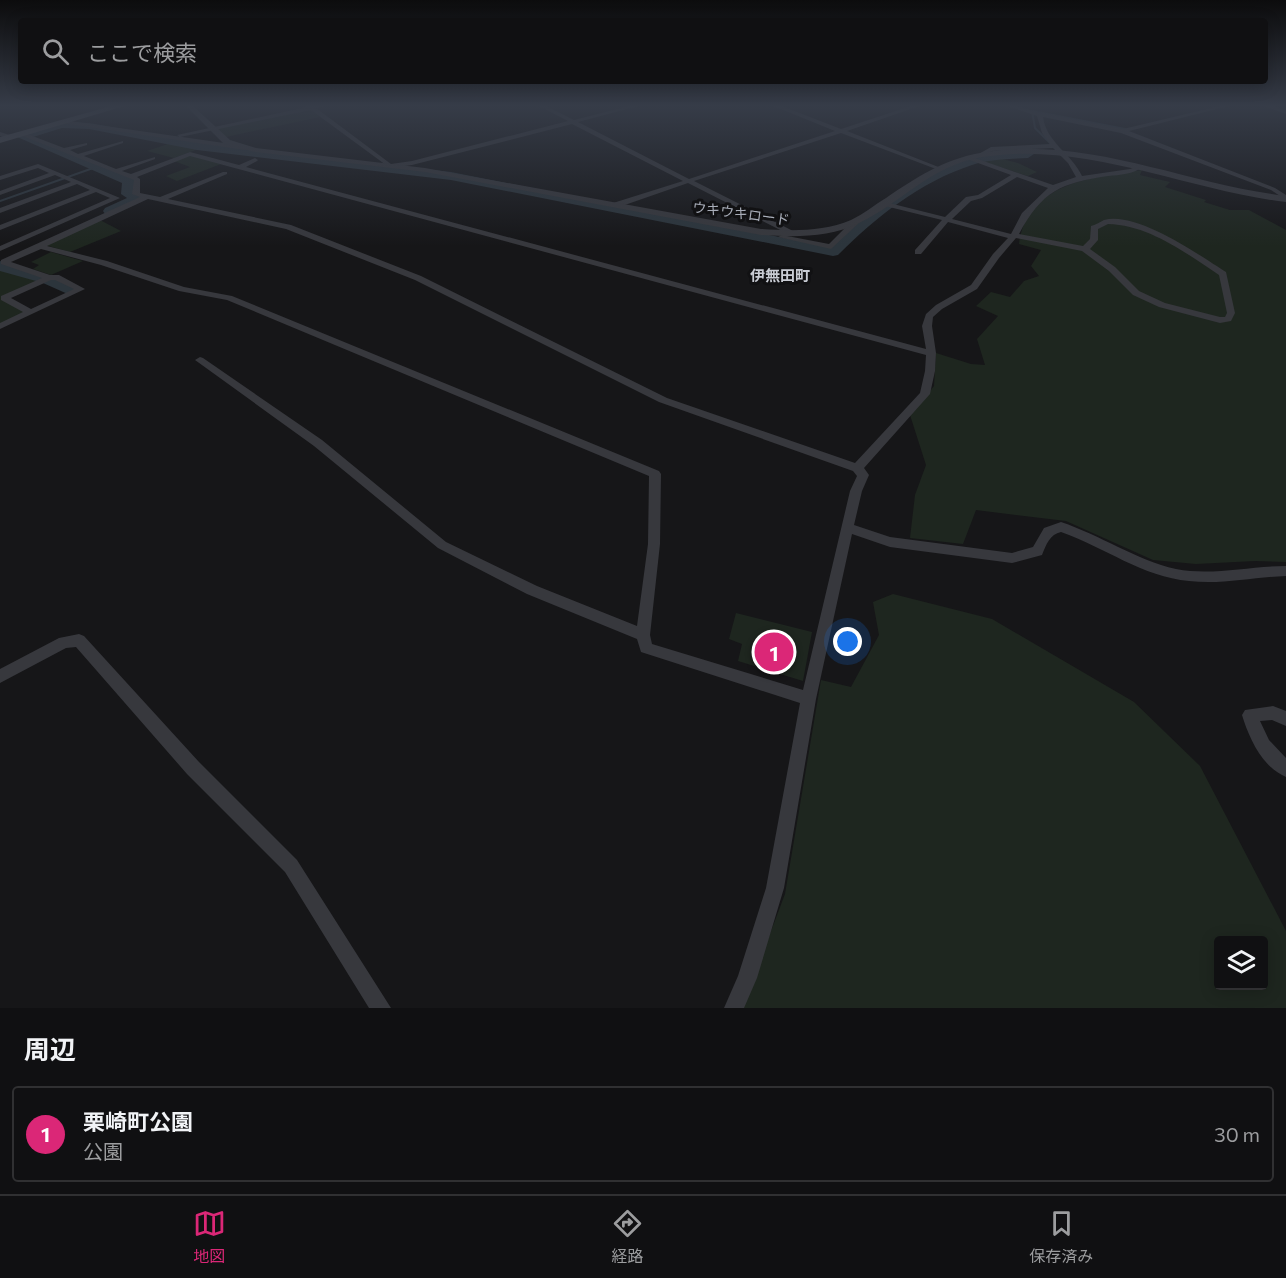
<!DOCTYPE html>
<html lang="ja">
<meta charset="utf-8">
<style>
body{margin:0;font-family:Commissioner,"Noto Sans JP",sans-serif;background:#19191b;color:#f1f3f6}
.controls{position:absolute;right:18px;bottom:18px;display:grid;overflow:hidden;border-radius:6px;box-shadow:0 3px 15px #0003}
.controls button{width:54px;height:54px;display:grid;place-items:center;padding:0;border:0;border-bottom:2px solid #303032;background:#101012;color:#f1f3f6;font:30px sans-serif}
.you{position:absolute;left:848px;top:642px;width:21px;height:21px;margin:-15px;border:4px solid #fff;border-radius:50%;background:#1a73e8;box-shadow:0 0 0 9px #1a73e833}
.badge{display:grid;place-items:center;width:39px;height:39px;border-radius:50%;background:#db2777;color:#fff;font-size:20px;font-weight:700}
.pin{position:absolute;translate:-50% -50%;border:3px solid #fff;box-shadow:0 2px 6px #0006}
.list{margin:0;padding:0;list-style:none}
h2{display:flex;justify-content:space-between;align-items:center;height:78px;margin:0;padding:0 24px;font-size:26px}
h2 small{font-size:20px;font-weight:400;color:#9c9d9f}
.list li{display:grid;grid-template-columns:39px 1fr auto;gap:18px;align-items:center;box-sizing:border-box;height:96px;margin:0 12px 12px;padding:0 12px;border:2px solid #303032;border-radius:6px}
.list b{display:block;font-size:22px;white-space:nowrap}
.list p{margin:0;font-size:20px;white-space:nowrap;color:#9c9d9f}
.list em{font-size:20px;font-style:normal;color:#9c9d9f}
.icon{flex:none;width:33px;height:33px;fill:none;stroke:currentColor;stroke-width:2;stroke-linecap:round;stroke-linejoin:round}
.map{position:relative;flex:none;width:1286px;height:1008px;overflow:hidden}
.search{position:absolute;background:#101012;box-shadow:0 3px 15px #0003;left:18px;right:18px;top:18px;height:66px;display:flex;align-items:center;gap:15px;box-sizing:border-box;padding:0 21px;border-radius:6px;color:#9c9d9f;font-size:22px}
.sheet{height:186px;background:#101012}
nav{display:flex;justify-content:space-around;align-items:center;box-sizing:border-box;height:84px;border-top:2px solid #303032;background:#101012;font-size:16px;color:#9c9d9f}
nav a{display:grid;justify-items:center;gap:3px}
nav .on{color:#db2777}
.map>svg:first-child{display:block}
.green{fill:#1e261f;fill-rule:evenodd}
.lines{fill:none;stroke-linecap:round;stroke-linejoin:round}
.stream{stroke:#2c353c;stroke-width:2}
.river{fill:#2c353c;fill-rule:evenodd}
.minor{fill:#37383d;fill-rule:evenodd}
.tertiary{fill:#37383d;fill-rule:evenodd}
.secondary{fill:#45474d;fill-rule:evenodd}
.labels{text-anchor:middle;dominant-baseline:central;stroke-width:6;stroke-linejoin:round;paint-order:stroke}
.far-street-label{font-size:14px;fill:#a8adb8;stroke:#111113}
.far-quarter-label{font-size:15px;font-weight:bold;fill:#c9ccd4;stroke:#111113}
</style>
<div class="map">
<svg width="1286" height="1008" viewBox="0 0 1286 1008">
<rect width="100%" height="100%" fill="#161618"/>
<path class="green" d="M310 109 320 117 226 137 214 128Z
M171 143 201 148 174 158 147 151Z
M190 155 221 164 177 181 166 176 190 167 174 161Z
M991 156 1018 163 1037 172 1028 176 975 159Z
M1142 170 1140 175 1170 182 1165 187 1206 200 1204 202 1230 210H1249L1286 230V562L1255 561 1196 564 1153 560 1066 521 976 510 963 544 910 538 915 495 926 465 910 415 934 386 936 353 971 364 985 365 977 339 998 316 976 306 991 292 1010 297 1024 281 1039 276 1031 266 1041 250 1019 244C1027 183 1092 177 1142 170Z
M100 220 121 231 70 252 45 245Z
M51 252 83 261 51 275 33 269 39 265 31 262Z
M0 269 40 282 5 298 30 312 0 326Z
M893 594 992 619 1134 702 1200 766 1286 931V1008H742L785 894 821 680 851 687 879 635 873 602ZM1218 940H1264V986H1218Z
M736 613 812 632 803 681 738 661 742 644 729 639Z"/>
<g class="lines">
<path class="stream" d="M1053 146 1035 128 1032 111 1125 129
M0 201 96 167"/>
<path class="river" d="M61 122 89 123 197 142 451 172 830 247C868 209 915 173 968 158 988 153 1008 152 1028 150L1034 154 1028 158C1010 159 990 159 972 165 920 182 876 217 838 255L833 256 451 180 197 150 89 129 62 128 33 137 134 178 135 192 145 198 110 215 105 214 103 211 105 208 127 198 121 194 122 183 15 136 17 134 25 133Z
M0 261 55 277 78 290 70 295 43 283 0 271Z"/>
<path class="minor" d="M305 105H328L316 108 391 164 412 161 568 121 537 105H544L574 120 633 105H642L578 122 689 179 835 131 771 105H779L841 129 914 105H922L847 131 941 168 936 169 841 133 694 181 795 232 796 234 792 236 688 183 619 207H613V203L683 181 572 124 412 165 390 168 311 110 180 137 177 135 307 107Z
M1005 105H1013L1041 113 1123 129 1224 105H1233L1129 131 1275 188 1286 195V200L1271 190 1121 133 1043 117C1046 142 1072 154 1082 176L1130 169 1140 165 1143 167C1133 174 1120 175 1108 176 1061 183 1042 191 1019 234L1083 246 1090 239 1091 226C1095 225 1100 222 1104 220 1137 211 1199 255 1226 272L1235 313 1231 321 1220 323 1159 307 1133 295 1109 271 1082 251 1016 238 999 258 977 289 942 309 933 317 932 326 936 353 935 371 930 394 864 468 869 475 862 491 854 525 890 537 1012 553 1033 547 1044 528 1061 522C1100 535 1136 560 1176 569 1212 576 1250 566 1286 566V576C1254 577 1221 585 1189 581 1143 577 1104 547 1061 532 1050 534 1046 545 1042 555L1012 563 890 547 852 534 816 699 784 888 757 978 744 1008H724L738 976 766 888 800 703 641 652 637 639 527 594 438 548 314 446 195 360 200 357 203 358 322 440 446 542 537 586 637 626 648 544 649 476 227 300 179 291 101 265 41 249 11 262 50 275H59L85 289 0 329V323L23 312 1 300V296L42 278 1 264V260L140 197 132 194 134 180 20 135 22 132 64 148 87 143V145L70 150 78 154 123 141V143L84 156 116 169 155 157V159L122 171 131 174 190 152 239 165 255 158 258 160 257 161 246 167 926 349 922 326 926 314 936 305 971 285 993 254 1008 238 948 222 921 254H915V250L942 220 881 205V201L945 217 966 197 978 195 1011 175 967 159V157L969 156 1053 185 1076 177 1068 163 1053 148 992 151 981 157H977V155L991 147 1050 144 1042 133 1037 116ZM190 156 926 355 925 371 920 393 855 463 667 398 421 276 291 225 168 199 227 174V172H223L160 197 140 193V179L137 177ZM1017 177 1048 188 1022 213 1011 234 952 219 971 201 982 198ZM148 199 286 229 415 280 659 402 853 471 857 476 850 491 803 690 652 644 650 635 660 544 661 474 659 471 232 296 184 287 107 261 47 246ZM1108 224C1149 225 1186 253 1219 275L1227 313 1225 317H1220L1165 303 1139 291 1115 267 1090 249 1098 240V229ZM51 280H55L74 289 31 309 11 298Z
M1261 105H1269L1286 110V114Z
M63 120 245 146 248 148 245 150 61 123Z
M0 132 13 136 14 137 11 139 0 136Z
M38 164 120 198 0 251V246L110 198 96 192 0 230V225L90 190 77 184 0 213V208L71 182 55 175 0 195V191L49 173 38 168 0 180V176Z
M854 219 861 221 831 249 778 237 782 235 829 244Z
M79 634 84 636 199 762 297 860 391 1008H369L285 872 187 774 76 647 66 648 0 683V669L59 638Z
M1273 706 1286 711V726L1272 720 1260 721 1269 740 1286 758V777C1262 767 1249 738 1242 715L1245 710Z"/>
<path class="tertiary" d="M185 105H192L230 140 256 148 425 168 761 229C791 231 823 232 851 220 864 214 874 205 886 198 915 178 945 159 980 153 1084 134 1184 184 1286 196V202C1184 190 1087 141 982 157 930 166 903 202 859 223 829 238 794 237 761 235L425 172 255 152 224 144Z"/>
<path class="secondary" d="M115 105H128L0 143V137Z"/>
</g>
<linearGradient id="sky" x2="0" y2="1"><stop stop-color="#0c0c0d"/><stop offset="0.43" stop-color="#363c48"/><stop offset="1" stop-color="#363c48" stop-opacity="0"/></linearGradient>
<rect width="1286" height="246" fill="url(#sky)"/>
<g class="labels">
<g class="far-street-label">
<text transform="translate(741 213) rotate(8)">ウキウキロード</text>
</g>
<g class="far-quarter-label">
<text x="780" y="275">伊無田町</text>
</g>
</g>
</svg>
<div class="controls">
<button><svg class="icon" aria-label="layers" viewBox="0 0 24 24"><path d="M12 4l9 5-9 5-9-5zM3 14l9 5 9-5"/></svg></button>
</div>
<div class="you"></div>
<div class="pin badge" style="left:774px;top:652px">1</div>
<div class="search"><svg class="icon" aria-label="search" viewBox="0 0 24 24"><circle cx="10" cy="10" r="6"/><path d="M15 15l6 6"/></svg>ここで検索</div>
</div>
<section class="sheet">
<h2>周辺<small></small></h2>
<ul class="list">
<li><span class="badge">1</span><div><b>栗崎町公園</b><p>公園</p></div><em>30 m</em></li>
</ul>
</section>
<nav>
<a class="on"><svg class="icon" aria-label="map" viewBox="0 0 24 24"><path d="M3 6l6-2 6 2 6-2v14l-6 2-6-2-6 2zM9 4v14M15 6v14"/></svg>地図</a>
<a><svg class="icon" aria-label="directions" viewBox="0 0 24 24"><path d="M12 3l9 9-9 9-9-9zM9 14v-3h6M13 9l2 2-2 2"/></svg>経路</a>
<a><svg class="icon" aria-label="saved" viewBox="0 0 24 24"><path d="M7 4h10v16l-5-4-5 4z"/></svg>保存済み</a>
</nav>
